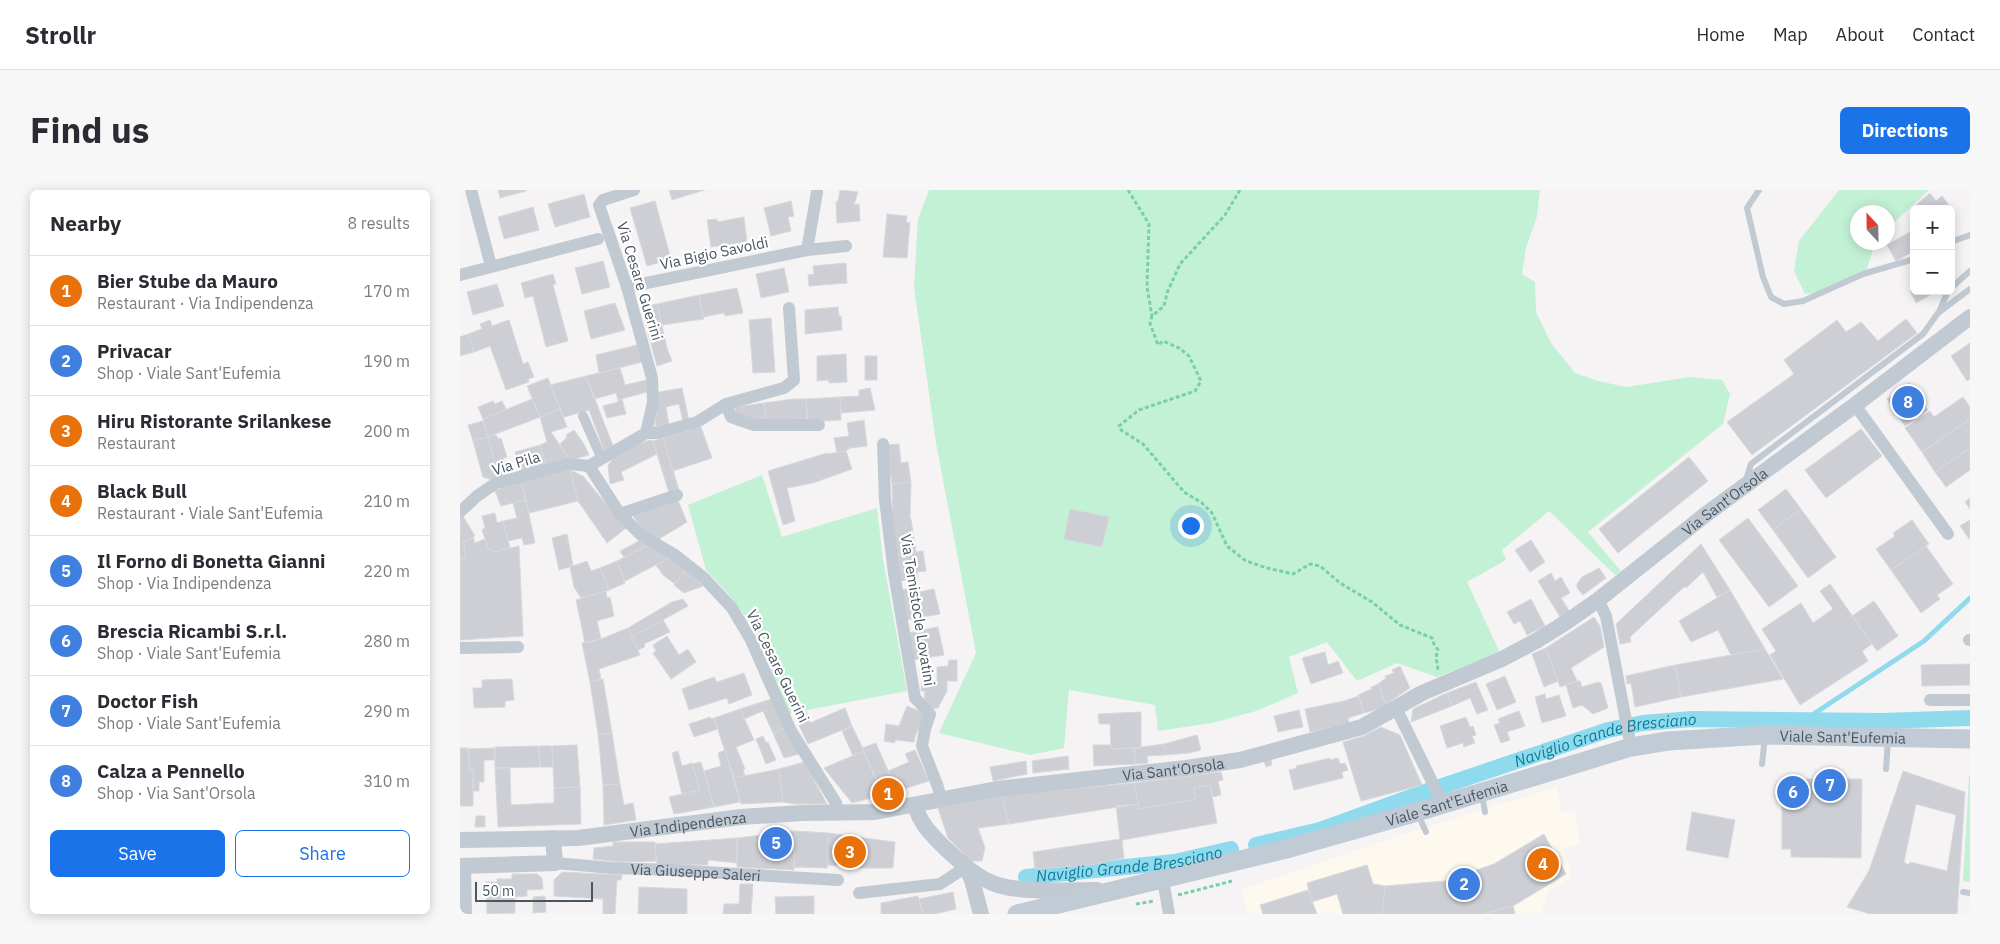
<!DOCTYPE html>
<meta charset="utf-8">
<style>
body{margin:0;font-family:"IBM Plex Sans",sans-serif;background:#f7f7f7;color:#2b2b33}
.controls{position:absolute;right:15px;top:15px;display:grid;overflow:hidden;border-radius:8px;box-shadow:0 2px 12px #0003}
.controls button{width:45px;height:45px;display:grid;place-items:center;padding:0;border:0;border-bottom:1px solid #e1e1e2;background:#fff;color:#2b2b33;font:25px sans-serif}
.compass{position:absolute;left:1390px;top:15px;width:45px;height:45px;border-radius:50%;background:#fff;box-shadow:0 2px 12px #0003;rotate:338deg}
.scale{position:absolute;left:15px;bottom:12px;width:118px;box-sizing:border-box;padding-left:5px;border:2px solid #4a5661;border-top:0;font-size:14px;line-height:18px;white-space:nowrap;color:#4a5661;-webkit-text-stroke:4px #fff;paint-order:stroke}
.you{position:absolute;left:730px;top:335px;width:18px;height:18px;margin:-12px;border:4px solid #fff;border-radius:50%;background:#1a73e8;box-shadow:0 0 0 8px #1a73e833}
.badge{display:grid;place-items:center;width:32px;height:32px;border-radius:50%;background:#1a73e8;color:#fff;font-size:16px;font-weight:700}
.pin{position:absolute;translate:-50% -50%;border:2px solid #fff;box-shadow:0 1px 5px #0006}
.list{margin:0;padding:0;list-style:none}
h2{display:flex;justify-content:space-between;align-items:center;height:65px;margin:0;padding:0 20px;font-size:21px}
h2 small{font-size:16px;font-weight:400;color:#7c7c81}
.list li{display:grid;grid-template-columns:32px 1fr auto;gap:15px;align-items:center;box-sizing:border-box;height:70px;padding:0 20px;border-top:1px solid #e1e1e2}
.list b{display:block;font-size:19px;white-space:nowrap}
.list p{margin:0;font-size:16px;white-space:nowrap;color:#7c7c81}
.list em{font-size:16px;font-style:normal;color:#7c7c81}
.actions{display:flex;gap:10px;padding:15px 20px}
.actions a{flex:1;padding:11px 0;border:1px solid #1a73e8;border-radius:8px;text-align:center;font-size:18px;color:#1a73e8}
.actions .main{background:#1a73e8;color:#fff}
.map{position:relative;flex:none;width:1510px;height:724px;overflow:hidden;border-radius:8px}
header{display:flex;align-items:center;gap:30px;box-sizing:border-box;height:70px;padding:0 25px;background:#fff;border-bottom:1px solid #e1e1e2}
header strong{font-size:24px}
nav{display:flex;gap:28px;margin-inline-start:auto;font-size:18px}
.intro{display:flex;align-items:center;justify-content:space-between;box-sizing:border-box;height:120px;padding:0 30px}
h1{margin:0;font-size:35px}
.button{padding:12px 22px;border-radius:8px;background:#1a73e8;color:#fff;font-size:18px;font-weight:700}
main{display:flex;gap:30px;padding:0 30px}
aside{flex:1;background:#fff;border-radius:8px;box-shadow:0 2px 12px #0003}
.map>svg:first-child{display:block}
.commercial{fill:#fdf9ef}
.green{fill:#c3f1d5}
.lines{fill:none;stroke-linecap:round;stroke-linejoin:round}
.stream{stroke:#90daee;stroke-width:5}
.canal{stroke:#90daee;stroke-width:16}
.building{fill:#cdcfd5;stroke:#d7d9de;fill-rule:evenodd}
.path{stroke:#7ad0a6;stroke-width:3;stroke-dasharray:4 2.5;stroke-linecap:butt}
.service{stroke:#c1cad2;stroke-width:6}
.pedestrian{stroke:#c1cad2;stroke-width:10}
.minor{stroke:#c1cad2;stroke-width:12}
.tertiary{stroke:#c1cad2;stroke-width:16}
.secondary{stroke:#c1cbd6;stroke-width:19}
.labels{text-anchor:middle;dominant-baseline:central;stroke-width:4.5;stroke-linejoin:round;paint-order:stroke}
.street-label{font-size:15px;fill:#4a5661;stroke:#fff}
.water-label{font-size:16px;font-style:italic;fill:#0c7c9b;stroke:#fff}
</style>
<header>
<strong>Strollr</strong>
<nav><a>Home</a><a>Map</a><a>About</a><a>Contact</a></nav>
</header>
<div class="intro"><h1>Find us</h1><a class="button">Directions</a></div>
<main>
<aside>
<h2>Nearby<small>8 results</small></h2>
<ul class="list">
<li><span class="badge" style="background:#e8710a">1</span><div><b>Bier Stube da Mauro</b><p>Restaurant · Via Indipendenza</p></div><em>170 m</em></li>
<li><span class="badge" style="background:#3f7fe0">2</span><div><b>Privacar</b><p>Shop · Viale Sant'Eufemia</p></div><em>190 m</em></li>
<li><span class="badge" style="background:#e8710a">3</span><div><b>Hiru Ristorante Srilankese</b><p>Restaurant</p></div><em>200 m</em></li>
<li><span class="badge" style="background:#e8710a">4</span><div><b>Black Bull</b><p>Restaurant · Viale Sant'Eufemia</p></div><em>210 m</em></li>
<li><span class="badge" style="background:#3f7fe0">5</span><div><b>Il Forno di Bonetta Gianni</b><p>Shop · Via Indipendenza</p></div><em>220 m</em></li>
<li><span class="badge" style="background:#3f7fe0">6</span><div><b>Brescia Ricambi S.r.l.</b><p>Shop · Viale Sant'Eufemia</p></div><em>280 m</em></li>
<li><span class="badge" style="background:#3f7fe0">7</span><div><b>Doctor Fish</b><p>Shop · Viale Sant'Eufemia</p></div><em>290 m</em></li>
<li><span class="badge" style="background:#3f7fe0">8</span><div><b>Calza a Pennello</b><p>Shop · Via Sant'Orsola</p></div><em>310 m</em></li>
</ul>
<div class="actions"><a class="main">Save</a><a>Share</a></div>
</aside>
<div class="map">
<svg width="1510" height="724" viewBox="0 0 1510 724">
<rect width="100%" height="100%" fill="#f5f3f3"/>
<path class="commercial" d="M1097 597 1101 623 1115 621 1120 654 1103 659 1112 687 1089 700 1081 724H789L781 700 926 650Z"/>
<path class="green" d="M469 0H1080L1077 26 1066 58 1062 84 1075 92 1076 122 1091 153 1115 183 1138 191 1166 197 1230 187 1262 190 1270 204 1263 234 1128 342 1161 381 1155 385 1089 321 1042 360 1046 370 1007 392 1040 463 977 487 937 473 897 491 867 452 829 467 838 503 796 521 752 533 698 541 695 515 609 500 604 558 570 565 479 543 516 463 476 253 454 97 458 29Z
M1379 0H1469L1428 38V22H1398V52L1415 53 1406 82 1362 103 1345 104 1334 81 1339 51Z
M302 285 322 347 417 318 423 370 447 501 326 524 302 453 286 427 269 405 246 380 228 315Z
M1509 586H1510V692L1503 691Z"/>
<g class="lines">
<path class="stream" d="M1346 529 1464 451 1510 408"/>
<g class="canal">
<path id="s1" d="M796 655 860 640 962 603 1148 540 1183 533 1232 529 1423 531 1510 528"/>
<path id="s2" d="M566 687 715 672 771 659"/>
</g>
</g>
<path class="building" d="M38 0H66V1L40 8Z
M209 0H230L231 4 212 10Z
M230 0H245L231 4Z
M380 0 398 2 394 15 399 14 400 31 377 33 376 12 378 11Z
M1470 3 1476 11 1482 6 1492 19H1456L1454 17Z
M124 4 130 27 95 37 88 14Z
M195 11 211 69 187 76 170 18Z
M331 11 334 26 328 27 331 41 311 46 304 18Z
M73 17 79 40 44 49 38 27Z
M427 24 447 26 446 32 450 33 447 68 423 67Z
M284 27 287 52 251 57 247 30 257 29V32Z
M1450 42 1454 49V61L1436 71 1427 55Z
M143 71 150 97 122 104 115 78Z
M386 73 387 93 349 96 348 85 354 84 353 76Z
M324 78 329 102 301 108 296 84Z
M93 84 96 94 93 95 108 151 86 157 73 106 65 108 61 93Z
M37 94 44 116 13 125 7 102Z
M277 98 283 123 265 126 264 123 243 127 239 105Z
M1454 99V101H1477L1456 113 1450 101Z
M239 105 244 129 202 135 197 114Z
M155 113 165 140 131 149 124 121Z
M197 114 207 158 212 171 197 176 181 117Z
M378 117 379 126H381L382 140 345 144V120Z
M311 128 315 182 293 183 289 130Z
M1446 129 1457 143 1292 265 1267 232 1334 184 1324 170 1377 130 1386 142 1401 132 1418 151Z
M30 130 32 136 49 130 63 174 68 172 74 187 68 189 69 192 46 200 30 156 14 162 8 144 22 139 20 134Z
M8 144 14 162 0 166V147Z
M1510 153V189L1507 191 1491 166Z
M177 155 182 172 139 183 136 165Z
M386 164 387 192 369 193V190L357 191V166Z
M405 166H417V190H405Z
M160 178 165 195 187 190V202L158 210 156 203 134 209 126 186Z
M126 186 153 256 144 260 129 220 104 227 90 195Z
M88 188 100 219 80 227 67 196Z
M1449 193 1468 220 1445 236 1427 209Z
M222 198 229 231 223 232 219 214 206 217 209 235 195 237 199 202Z
M410 198 415 220 381 223 380 207 399 206V200Z
M380 207 381 230 348 232 346 209Z
M1503 207 1510 217V229L1462 262 1445 238 1470 221 1474 227Z
M72 209 80 227 28 247 23 229Z
M162 209 166 224 147 228 143 216 158 212V210Z
M333 209H346L347 229 306 230 304 213Z
M33 211 35 214 42 211 46 219 23 229 18 217Z
M304 213 306 230H293L276 225 275 217Z
M100 219 107 237 91 242 110 270 86 275 80 255 87 252 80 227Z
M1510 229V258L1475 282 1462 262Z
M404 230 407 256 390 258 386 261 377 263 374 248 389 246 387 233Z
M23 231 28 247 13 251 8 235Z
M241 237 252 268 213 281 203 248Z
M1401 239 1422 266 1366 308 1345 280Z
M114 240 124 254 129 265 110 270 100 254 107 247 106 245Z
M36 245 38 249 41 248 47 267 43 268 48 284 39 288 28 247Z
M28 247 39 288 32 290 23 287 13 251Z
M203 248 219 300 209 303 193 251Z
M190 250 193 251 197 264 161 282 164 290 150 294 148 275 154 268 176 255Z
M439 254 441 273 448 272 451 292 432 294 426 255Z
M80 255 86 275 60 282 55 262Z
M1510 258V280L1486 297 1475 282Z
M386 261 392 279 353 293 327 298 335 331 323 335 308 281 367 263 368 264Z
M1229 267 1248 291 1158 363 1139 339Z
M110 280 123 286 166 338 147 353 118 311Z
M110 280 118 311 69 323 61 292Z
M61 292 66 310 41 316 35 301 43 297Z
M451 292 450 329H451L456 362 436 365 433 338 432 294Z
M1326 299 1341 319 1313 340 1298 320Z
M217 308 227 332 199 349 184 341 173 326Z
M1510 308V319L1505 312Z
M66 310 75 353 64 355 62 348 48 351 43 331 57 328 53 313Z
M610 319 649 327 642 357 604 349Z
M1341 319 1376 367 1348 388 1313 340Z
M35 323 37 333 43 331 50 358 33 362 32 359 29 360 22 340 25 338 22 326Z
M3 326 15 346 3 352 6 368 0 369V328Z
M1288 328 1338 396 1309 417 1259 350Z
M1452 330 1469 354 1431 380 1416 359 1435 346 1433 343Z
M1510 330V350L1500 336Z
M107 344 113 376 99 380 92 348Z
M13 347 15 353 25 349 29 360 32 359 33 362 59 356 63 446 0 450V369L6 368 3 352Z
M181 350 188 355 164 367 160 361Z
M1071 350 1085 372 1070 382 1055 360Z
M1241 354 1270 400 1257 407 1243 382 1226 398 1225 396 1170 447 1171 452 1160 454 1156 434Z
M188 355 209 368 165 391 157 371Z
M1466 356 1493 394 1477 405 1480 409 1461 423 1431 380Z
M463 361 466 381 457 382 458 388 440 391 436 365Z
M209 368 226 380 215 394 203 385 196 375Z
M127 371 131 381 140 378 149 400 121 408 114 397 110 377Z
M157 371 165 393 149 400 140 378Z
M1139 378 1146 388 1123 405 1117 398V394L1122 387Z
M226 380 243 396 224 403 214 395Z
M1091 383 1095 391 1101 387 1110 403 1101 408 1110 422 1100 427 1078 391Z
M1370 394 1412 454 1402 461 1408 471 1340 515 1310 465 1316 461 1302 439 1341 413 1353 433 1373 419 1360 401Z
M453 398 454 403 474 399 480 424 446 430 440 400Z
M1270 400 1305 459 1271 465 1258 440 1231 452 1219 431Z
M146 401 147 408 150 407 154 426 137 431 141 449 125 453 116 410Z
M223 409 228 416 172 447 168 438 212 412Z
M1071 409 1085 436 1067 445 1060 431 1054 434 1047 422Z
M1414 411 1438 446 1417 461 1392 426Z
M1134 427 1140 436 1144 457 1111 478 1117 491 1100 497 1086 458Z
M203 430 210 442 184 454 185 457 178 460 172 447Z
M478 437 484 465 453 470 447 443Z
M168 438 180 465 139 479 141 489 130 492 122 453 141 449Z
M207 446 219 465 228 459 236 472 211 489 193 463 196 461 193 455Z
M1086 458 1098 491 1084 497 1072 464Z
M1305 459 1323 489 1221 507 1215 475Z
M865 462 868 475 878 471 883 483 851 494 842 468Z
M489 470H497V491H487V501L478 518 469 519 464 511 465 501H461L462 491H477V477L488 476Z
M1510 474V495L1462 496 1461 475Z
M1215 475 1221 507 1175 517 1171 493 1167 494 1166 486Z
M940 476 950 498 926 514 918 494 926 488 925 486 934 483 932 480Z
M284 483 292 505 269 514 267 508 229 520 222 499 254 487 257 492Z
M1045 486 1056 512 1037 520 1026 494Z
M52 489 54 510 45 511V517L14 518 13 498H22V490Z
M143 489 152 543 138 544 130 492Z
M1117 491H1120L1122 497 1138 492 1141 493 1148 518 1133 524 1122 515 1113 518 1106 495Z
M1016 492 1028 520 1017 524 1010 508 992 516 987 503Z
M918 494 926 515 922 518 904 523 898 505 912 499 911 497Z
M987 503 992 516 951 532 953 519Z
M1085 504 1086 509 1099 505 1106 526 1082 533 1075 507Z
M899 506 904 523 888 528 889 533 850 542 845 519 884 511Z
M311 509 324 538 313 543 303 521 284 529 280 519Z
M447 516 466 524 456 544 454 552 435 550V553L424 551 426 534 439 536Z
M385 518 392 536 348 554 334 525 346 521 350 533Z
M280 519 294 550 276 557 285 579 283 580 285 586 274 588 254 528Z
M839 520 843 537 818 542 814 526Z
M1059 521 1065 536 1047 542 1050 550 1041 553 1034 535 1040 533 1038 529Z
M681 522V558L651 559 650 534H639L638 524Z
M250 527 251 529 254 528 258 539 234 547 229 534Z
M1006 527 1010 537 1013 536 1016 545 1012 546 1015 553 1004 557 1003 553 987 558 980 536Z
M392 536 404 561 393 566 382 541Z
M921 537 940 545 962 595 901 611 883 552 904 546Z
M324 538 339 564 324 568 313 543Z
M152 543 160 594 143 595 138 544Z
M737 545 741 560 729 563 705 565 704 554Z
M303 546 306 553 308 552 316 570 306 574 296 549Z
M416 553 437 601 423 605 402 558Z
M704 554 705 565 687 566 688 573 675 574 674 558Z
M117 555 120 597 94 598 92 556Z
M633 555H651V559L674 558 675 574 634 576Z
M79 556 80 577 35 578V557Z
M79 556H92L93 577H80Z
M0 558H8L10 580H13V616H0Z
M35 558V570H24V592H19V601H13V580H10L8 559Z
M265 560 280 612 254 617 244 581 261 576 258 563Z
M455 560 469 591 437 601 428 581 449 572 445 564Z
M218 561 222 576 232 573 240 600 222 604 212 563Z
M404 561 423 605 392 613 364 578Z
M608 566 609 579 573 583 572 571Z
M870 568V570L878 568 880 574 885 573 888 580 882 582 883 588 834 600 829 580 837 578 836 576Z
M811 569 812 575 806 577 804 571Z
M566 571 567 584 533 591 530 577Z
M241 572 254 617 214 624 209 607 240 600 232 574Z
M344 572 367 614H335L323 612 319 579Z
M35 578H50L51 615 94 613V598L120 597 121 634 38 637Z
M319 579 323 612 281 614 274 588Z
M1443 581 1505 602 1497 724H1410L1387 717 1409 681ZM1456 614 1496 625 1487 681 1450 672 1449 675 1444 672Z
M761 582 763 590 758 591 761 605 753 607 750 595 734 598 736 609 679 619 674 593Z
M1322 589H1402L1401 668 1331 667V659H1322Z
M674 593 678 614 549 634 542 605Z
M160 594 164 615 173 613 176 630 144 635 143 595Z
M750 595 757 633 662 650 664 668 631 675 575 679 573 662 660 649 656 616 678 614 679 619 736 609 734 598Z
M542 605 549 634 518 638 525 658 522 671H511L488 648 478 618Z
M1232 622 1275 630 1268 668 1226 660Z
M16 626H25V637H15Z
M335 641 334 680 277 677V648Z
M335 641 368 643 367 678 334 677Z
M368 643 396 647 395 676 367 675Z
M1084 644 1106 684 1053 716 1023 724H922L925 696 985 691 1034 674Z
M396 647 435 652 433 678H395Z
M277 648V673L248 670V675L197 674 195 654Z
M153 652H195L196 671 161 672 133 669 134 658 153 656Z
M907 675 913 694 925 696 922 724H883L877 704 852 712 847 693Z
M102 682 162 685 161 690H157L155 724H143V709L94 706V690Z
M52 684H77L82 688 83 699 67 700V706L55 707V723L27 724 26 692H37V689H52Z
M280 694H293L291 724H263L264 714H279Z
M179 697 227 699V724H178Z
M848 700 857 724H803L800 715Z
M493 702 496 719 474 724H463L459 709Z
M85 706 86 722 73 723V707Z
M354 706V724H316L315 707Z
M458 706 463 724H421V713Z
M1053 716 1055 724H1023Z"/>
<g class="lines">
<path class="path" d="M668 0 689 34 687 97 692 126
M780 0 765 25 720 74 707 103 704 116 692 126 690 133 698 155 703 151 719 158 729 166 741 191 735 201 679 220 659 236 661 240 683 254 724 302 742 313 752 323 767 356 786 371 807 378 833 384 850 374 860 376 880 393 912 412 940 435 972 448 974 454 978 460 976 467 978 480
M718 705 772 691
M676 714 695 711"/>
<path class="service" d="M1299 0 1287 18 1303 87 1311 107 1324 114 1343 111 1403 84 1454 69
M1491 52 1510 45
M1491 98 1510 81
M1479 122 1488 101
M1286 290 1291 274 1463 144 1478 123 1510 99
M1302 574 1305 546
M1426 579 1428 550
M1022 605 1025 622
M958 624 966 642
M1503 702 1510 703"/>
<path class="pedestrian" d="M123 226 142 269"/>
<g class="minor">
<path d="M11 0 31 76"/>
<path d="M347 60 357 2"/>
<path d="M0 85 138 49"/>
<path d="M167 97 347 60 386 56"/>
<path d="M266 214 271 227 294 235H359"/>
<path d="M1395 215 1488 344"/>
<path d="M186 243H198L237 232 266 214 324 198 334 190 329 118"/>
<path d="M423 254 425 310 434 383 455 508 470 524 465 539 462 556 478 597 481 610"/>
<path d="M129 276 160 324 181 345 215 365 244 388 272 418 291 450 331 541 376 613 378 623"/>
<path d="M129 276 186 243 193 212 192 188 167 97 139 15 143 10 174 0"/>
<path d="M0 322 17 306 36 293 110 274 129 276"/>
<path d="M160 324 217 305"/>
<path d="M1138 410 1146 426 1171 557"/>
<path d="M1509 450H1510"/>
<path d="M0 458 58 457"/>
<path d="M1470 510H1510"/>
<path d="M936 518 983 614"/>
<path id="s3" d="M95 673 152 678 213 680 378 690"/>
<path d="M5 676 6 724"/>
<path d="M703 690 709 724"/>
<path d="M399 703 480 694 506 677"/>
</g>
<g class="tertiary">
<path d="M455 615C460 634 472 645 485 658 500 672 518 689 538 695 564 703 609 700 637 700"/>
<path id="s4" d="M0 650 118 648 281 627 342 623 415 622 537 599 726 578 780 570 902 537 962 503 1042 469 1076 451 1105 433 1138 410 1245 325 1395 215 1510 127"/>
<path d="M0 676 95 673 93 648"/>
<path d="M506 677 512 690 521 724"/>
</g>
<path class="secondary" id="s5" d="M557 724 826 659 957 622 1171 557 1208 551 1305 545 1510 549"/>
</g>
<g class="labels">
<g class="street-label">
<text transform="translate(254 63) rotate(-12)">Via Bigio Savoldi</text>
<text transform="translate(180 91) rotate(73)">Via Cesare Guerini</text>
<text transform="translate(56 273) rotate(-17)">Via Pila</text>
<text stroke="none"><textPath href="#s4" startOffset="1341">Via Sant'Orsola</textPath></text>
<text transform="translate(458 420) rotate(81)">Via Temistocle Lovatini</text>
<text transform="translate(318 476) rotate(64)">Via Cesare Guerini</text>
<text stroke="none"><textPath href="#s5" startOffset="849">Viale Sant'Eufemia</textPath></text>
<text stroke="none"><textPath href="#s4" startOffset="718">Via Sant'Orsola</textPath></text>
<text stroke="none"><textPath href="#s5" startOffset="444">Viale Sant'Eufemia</textPath></text>
<text stroke="none"><textPath href="#s4" startOffset="229">Via Indipendenza</textPath></text>
<text stroke="none"><textPath href="#s3" startOffset="141">Via Giuseppe Saleri</textPath></text>
</g>
<g class="water-label">
<text stroke="none"><textPath href="#s1" startOffset="366">Naviglio Grande Bresciano</textPath></text>
<text stroke="none"><textPath href="#s2" startOffset="104">Naviglio Grande Bresciano</textPath></text>
</g>
</g>
</svg>
<div class="controls">
<button>+</button>
<button>−</button>
</div>
<svg class="compass" viewBox="-18 -18 36 36"><path d="M0-13l5 13h-10z" fill="#e53935"/><path d="M0 13l5-13h-10z" fill="#7c7c81"/></svg>
<div class="scale">50 m</div>
<div class="you"></div>
<div class="pin badge" style="left:428px;top:604px;background:#e8710a">1</div>
<div class="pin badge" style="left:1004px;top:694px;background:#3f7fe0">2</div>
<div class="pin badge" style="left:390px;top:662px;background:#e8710a">3</div>
<div class="pin badge" style="left:1083px;top:674px;background:#e8710a">4</div>
<div class="pin badge" style="left:316px;top:653px;background:#3f7fe0">5</div>
<div class="pin badge" style="left:1333px;top:602px;background:#3f7fe0">6</div>
<div class="pin badge" style="left:1370px;top:595px;background:#3f7fe0">7</div>
<div class="pin badge" style="left:1448px;top:212px;background:#3f7fe0">8</div>
</div>
</main>
